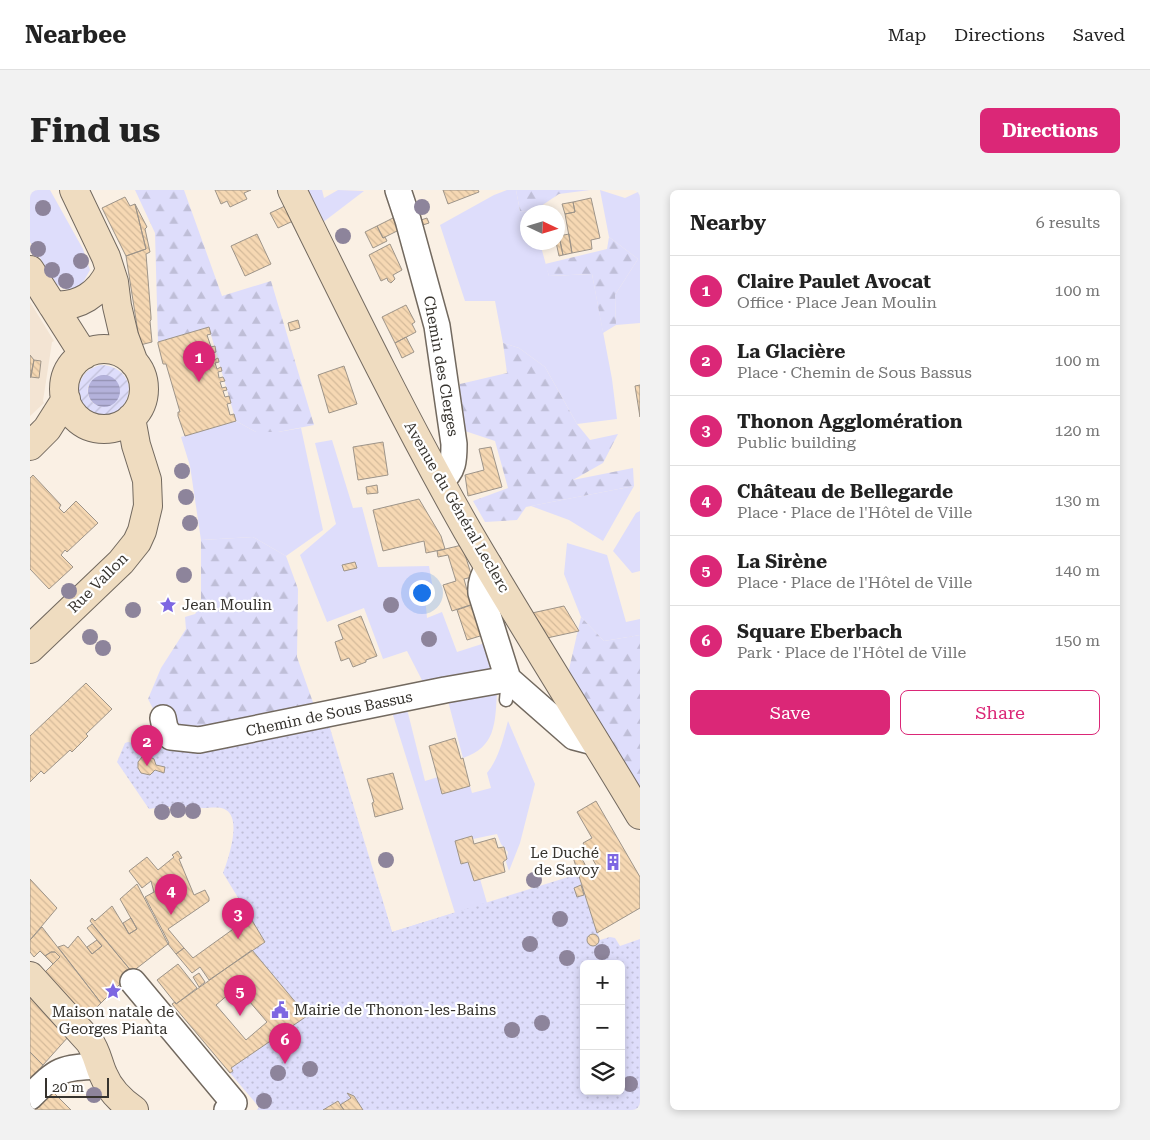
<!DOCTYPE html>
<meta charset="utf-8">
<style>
body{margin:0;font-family:"Roboto Serif",serif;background:#f2f2f2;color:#222}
.controls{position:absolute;right:15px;bottom:15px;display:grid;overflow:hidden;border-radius:8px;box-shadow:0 2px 8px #0003}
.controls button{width:45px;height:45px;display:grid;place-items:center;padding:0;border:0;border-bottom:1px solid #e0e0e0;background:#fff;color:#222;font:25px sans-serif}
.compass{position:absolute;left:490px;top:15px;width:45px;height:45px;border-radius:50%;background:#fff;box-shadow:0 2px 8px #0003;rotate:94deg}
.scale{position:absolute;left:15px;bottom:12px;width:64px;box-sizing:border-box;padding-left:5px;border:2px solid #36332e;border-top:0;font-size:14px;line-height:18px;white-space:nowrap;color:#36332e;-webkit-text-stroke:4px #fff;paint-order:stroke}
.you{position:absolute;left:391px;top:402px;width:18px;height:18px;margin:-12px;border:4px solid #fff;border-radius:50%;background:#1a73e8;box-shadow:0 0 0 8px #1a73e833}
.badge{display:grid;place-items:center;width:32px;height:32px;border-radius:50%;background:#db2777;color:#fff;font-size:16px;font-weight:700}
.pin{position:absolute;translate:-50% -41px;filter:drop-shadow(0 1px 2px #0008)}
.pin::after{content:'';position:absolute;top:26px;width:18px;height:15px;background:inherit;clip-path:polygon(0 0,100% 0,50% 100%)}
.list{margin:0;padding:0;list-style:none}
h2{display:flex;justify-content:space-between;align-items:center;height:65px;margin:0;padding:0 20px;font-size:21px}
h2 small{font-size:16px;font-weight:400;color:#767676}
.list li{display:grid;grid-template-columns:32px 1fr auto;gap:15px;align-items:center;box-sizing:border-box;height:70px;padding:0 20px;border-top:1px solid #e0e0e0}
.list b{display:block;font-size:19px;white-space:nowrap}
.list p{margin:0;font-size:16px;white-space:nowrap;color:#767676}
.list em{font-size:16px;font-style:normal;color:#767676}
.actions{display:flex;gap:10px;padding:15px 20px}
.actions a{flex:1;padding:11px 0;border:1px solid #db2777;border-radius:8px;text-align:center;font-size:18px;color:#db2777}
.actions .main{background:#db2777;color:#fff}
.icon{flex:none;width:28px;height:28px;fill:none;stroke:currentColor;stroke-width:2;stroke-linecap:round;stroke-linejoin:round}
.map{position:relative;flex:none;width:610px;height:920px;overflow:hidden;border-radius:8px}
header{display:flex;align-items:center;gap:30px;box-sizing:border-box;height:70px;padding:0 25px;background:#fff;border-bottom:1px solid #e0e0e0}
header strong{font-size:24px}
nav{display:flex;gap:28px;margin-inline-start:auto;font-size:18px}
.intro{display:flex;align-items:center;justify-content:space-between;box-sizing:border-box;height:120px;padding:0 30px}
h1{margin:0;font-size:35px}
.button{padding:12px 22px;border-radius:8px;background:#db2777;color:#fff;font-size:18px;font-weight:700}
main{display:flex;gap:30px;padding:0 30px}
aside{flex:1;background:#fff;border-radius:8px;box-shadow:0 2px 8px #0003}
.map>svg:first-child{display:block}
.built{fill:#f3e4d3}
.grass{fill:#deddfb}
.forest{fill:url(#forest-firs)}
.park{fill:url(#park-dots);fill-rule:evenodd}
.garden{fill:url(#garden-furrows);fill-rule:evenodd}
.water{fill:url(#water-rules)}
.building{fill:url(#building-back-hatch);stroke:#9d9489;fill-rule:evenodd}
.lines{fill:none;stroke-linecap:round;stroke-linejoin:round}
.lane-casing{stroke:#72695f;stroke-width:15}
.street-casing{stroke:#72695f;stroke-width:28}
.secondary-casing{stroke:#72695f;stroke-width:30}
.lane{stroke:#fff;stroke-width:12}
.street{stroke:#fff;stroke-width:25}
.secondary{stroke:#efdcc0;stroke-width:28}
.tree{fill:#8d849b}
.labels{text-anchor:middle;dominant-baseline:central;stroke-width:4.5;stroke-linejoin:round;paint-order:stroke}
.street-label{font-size:15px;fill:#36332e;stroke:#fff}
.poi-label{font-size:15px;fill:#36332e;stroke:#fff;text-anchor:start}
</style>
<header>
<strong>Nearbee</strong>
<nav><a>Map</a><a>Directions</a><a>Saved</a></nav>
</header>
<div class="intro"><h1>Find us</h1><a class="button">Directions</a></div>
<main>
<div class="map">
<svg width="610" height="920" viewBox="0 0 610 920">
<defs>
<pattern id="forest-firs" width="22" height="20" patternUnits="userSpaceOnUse" patternTransform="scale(1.25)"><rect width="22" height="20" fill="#deddfb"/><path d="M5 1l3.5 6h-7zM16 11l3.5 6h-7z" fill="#bfbed7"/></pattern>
<pattern id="park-dots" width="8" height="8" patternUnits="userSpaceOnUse" patternTransform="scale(1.25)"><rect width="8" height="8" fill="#deddfb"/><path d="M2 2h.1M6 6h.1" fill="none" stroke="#bfbed7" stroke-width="1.8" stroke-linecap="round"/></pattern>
<pattern id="garden-furrows" width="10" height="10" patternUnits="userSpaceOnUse" patternTransform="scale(1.25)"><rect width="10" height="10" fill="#deddfb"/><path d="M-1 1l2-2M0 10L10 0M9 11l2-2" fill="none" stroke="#bfbed7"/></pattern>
<pattern id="water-rules" width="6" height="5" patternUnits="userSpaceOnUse" patternTransform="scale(1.25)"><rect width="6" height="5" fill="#b4b2db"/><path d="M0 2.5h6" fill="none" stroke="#9391b2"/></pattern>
<pattern id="building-back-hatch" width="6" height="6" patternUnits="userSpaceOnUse" patternTransform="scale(1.25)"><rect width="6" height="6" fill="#f6d8b3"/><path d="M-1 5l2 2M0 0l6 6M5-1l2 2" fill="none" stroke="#d4ba9a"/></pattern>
</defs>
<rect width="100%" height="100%" fill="#faf0e4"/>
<path class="built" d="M0 112 24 151 22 152 13 211 14 213 0 226Z"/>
<path class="grass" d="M5 0H20L53 59 60 80 51 96 40 101 27 95 0 52V3Z
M276 0H292L294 8 308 0 334 1 292 33Z
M477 0H486L490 21 502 22H498V52L510 53 519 86 562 84 582 189 587 229 547 234 515 177 489 158 473 153 465 111H435L410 35 464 5Z
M570 0 595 8 610 1V133L586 135 585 105 608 69 579 47Z
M206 231 226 242H248L271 238 293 340 256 366 223 347 171 350 160 276 151 247Z
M302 250 323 318 332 317 348 377 399 376 403 399 395 406 397 428 412 422 427 462 455 453 466 481 395 496 377 461 353 469 334 418 297 432 270 365 306 334 285 253Z
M604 296 573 351 539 330 501 316Z
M610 321V381L602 383 583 361 606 323Z
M537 353 577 365 596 432 610 429V445L574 451 551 427 534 384Z
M467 503C465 533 466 557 433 568L418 511Z
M377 519 395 591 408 587 413 604 440 596 442 603 461 598 457 583C469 568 473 549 478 531L505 594 490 653 479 681 476 672 478 662 471 654 467 644 443 649 441 646 425 651 431 674 438 672 444 691 450 689 457 713 425 723 362 522Z"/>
<path class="forest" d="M105 0H154L192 106 241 91 284 235 248 242H226L206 231 179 138 128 152 125 43Z
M486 0H560L529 4 502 22 490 21Z
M579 47 608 69 585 105 586 135 573 143 562 84 519 86 515 74 577 59Z
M473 153 489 158 515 177 547 234 560 250 588 244 573 273 543 290 603 278 604 296 496 317 487 330 455 332 443 311 478 298 465 251 429 239 430 194 477 183Z
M223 347 256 366 268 399 267 467 352 708 362 742 437 719 432 815 210 632 130 532 118 509 131 478 156 439 155 427 165 424 171 416V350Z
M551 427 574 451 610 445V607L537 488Z"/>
<path class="park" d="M299 535 362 742 548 684 570 750 580 747 585 748 590 756 610 749V920H333L324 906 318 903 321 908 310 915 307 911 293 920H227L229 917 200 883 203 881 201 878 277 826 222 760 235 752 193 683C198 670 212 629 196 620 191 616 180 618 173 618 155 616 138 616 119 619L87 572 95 553 98 552 127 557 161 559ZM554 774H591V901H554Z"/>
<path class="garden" d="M71 175C89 175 104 190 97 208 85 242 35 219 52 188 56 181 62 177 71 175ZM83 188 89 196 76 217C64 217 56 209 58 196Z"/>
<path class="water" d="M58 201a16 16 0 1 1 32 0a16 16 0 1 1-32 0Z"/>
<path class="building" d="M185 0H221L214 3 217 9 200 17 197 11 191 14Z
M413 0H448L449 2 418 14Z
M95 7 100 16 105 14 116 59 96 66 72 18Z
M561 8 570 48 561 50 562 59 542 63 535 24 545 22 543 12Z
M543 12 545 22 535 24 532 14Z
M105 14 117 37 115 39 120 62 116 64 121 127V130L120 131 122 152 110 155 96 66 116 59Z
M255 16 263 31 248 38 240 23Z
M363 28 369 40 353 48 347 36Z
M397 28 399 33 390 36 388 31Z
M347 36 353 48 355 47 357 51 343 58 335 42Z
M227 44 241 74 215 86 201 56Z
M539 44 542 63 533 65 529 46Z
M528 46H529L533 65 529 66 526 52Z
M360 54 372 80 363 85 365 89 361 93 358 91 357 88 351 91 339 65Z
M376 115 385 132 382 134 386 142 365 153 352 127Z
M268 130 270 138 260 141 258 133Z
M179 137 181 144 177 145 181 157 185 156 186 162 182 163 184 170 188 168 189 172 185 173 187 179 191 177 192 181 188 182 189 188 193 187 195 191 190 192 192 198 196 197 197 200 193 201 195 207 199 206 201 213 197 214 200 225 204 224 206 231 155 246 148 226V222H150L136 174H133L128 154V152Z
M376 147 384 162 372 168 365 153Z
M0 165 4 170 0 188Z
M4 170 11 171 9 188 1 187Z
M314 176 327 214 299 223 288 185Z
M610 195V227L605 196Z
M353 252 358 285 328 290 323 257Z
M461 257 472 297 438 306 435 285 454 280 449 259Z
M3 285 31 315 29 318 34 323 46 311 68 333 37 362 35 360 31 365 43 377 19 399 0 379V288Z
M347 295 348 303 337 304 336 297Z
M389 309 411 346 415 359 396 363 394 351 353 361 343 320Z
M432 355 442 387 434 389 437 400 444 398 449 412 422 421 413 395 426 391 418 365 408 367 407 361Z
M325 372 327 378 314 381 312 375Z
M444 414 460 443 437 450 427 420Z
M534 416 549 441 517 448 502 423Z
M331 426 347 466 336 470V472L323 477 319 468 311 471 305 452 313 449 308 435Z
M56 493 82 519 56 544 58 546 42 562 40 560 14 584 11 581 0 592V546Z
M425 548 431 569 433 568 440 596 412 604 399 556Z
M118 566 124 569 126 575 135 577 134 583 125 580 120 585 111 583 108 578V572L112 567Z
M363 583 373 619 345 627 342 613 344 612 337 589Z
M566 611 610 687V718L567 743 542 664 548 662 561 685 569 680 553 653 562 648 547 622Z
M442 646 444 654 465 648 468 658 474 657 477 669 473 672 475 682 444 691 438 672 431 674 425 651Z
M148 661 152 668 149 669 164 705 175 700 179 708V711L138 739 154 758 146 764 138 754 139 753 115 707 124 702 121 691 112 698 99 681 117 667 128 680 144 667 142 665Z
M0 689 27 718 0 750Z
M107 694 138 754 102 782 60 731 62 728 65 731 82 716 99 744 107 739 90 709Z
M551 695 554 705 547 707 544 698Z
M220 727 235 752 179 790 170 777 162 783 146 764 154 758 163 768Z
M101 728 107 739 99 744 93 733Z
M62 734 102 782 71 813 28 757 34 755 38 758 48 746 62 764 72 756 57 738Z
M12 737 71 813 57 827 14 783 30 767 25 762H21L15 766 10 761 4 767 0 762V750Z
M557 750a6 6 0 1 1 12 0a6 6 0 1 1-12 0Z
M67 750 72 756 62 764 57 757Z
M222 760 277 826 201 878 203 881 200 883 142 814 145 812 146 814ZM207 797 237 832 216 850 186 815Z
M21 762H25L30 767 23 774 15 766Z
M148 774 167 798 146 814 127 790Z
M169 783 175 792 169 797 163 787Z
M0 805 39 846 13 875 0 862Z
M0 862 13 875 0 890Z
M21 900 41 920H2Z
M317 903 324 906 333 920H314L310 915 321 908Z
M308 911 314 920H293Z"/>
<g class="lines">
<g class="lane-casing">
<path id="lane" d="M476 510 478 489"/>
</g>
<g class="street-casing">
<path id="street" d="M368 0 378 30 407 136 424 254C424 269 424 282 410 291
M459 375C454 385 450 392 451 403L478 489 544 547 567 553
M133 528 135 538 141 547 169 550 415 500 478 489
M103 792 204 913 197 920
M0 907C29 878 30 878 70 876"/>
</g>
<g class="secondary-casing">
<path id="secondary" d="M44 0 76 67 84 92 87 116 94 146 104 173
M262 0C318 114 374 229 437 340 493 436 553 530 610 625
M0 80 54 165
M22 115C48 118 70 104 80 80
M34 199a40 40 0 1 1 80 0a40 40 0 1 1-80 0Z
M0 256 17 239 36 209
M0 459 91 372 107 352 112 341 118 316 117 290 106 255 101 228
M0 786 59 851C67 862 68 873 73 884 79 899 91 911 104 920"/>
</g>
<use href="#lane" class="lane"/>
<use href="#street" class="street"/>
<use href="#secondary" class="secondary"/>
</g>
<g class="tree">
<circle cx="392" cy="17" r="8"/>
<circle cx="13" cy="18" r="8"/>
<circle cx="313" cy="46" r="8"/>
<circle cx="8" cy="59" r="8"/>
<circle cx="51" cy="71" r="8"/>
<circle cx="22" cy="80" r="8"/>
<circle cx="36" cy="91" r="8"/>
<circle cx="152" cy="281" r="8"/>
<circle cx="156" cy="307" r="8"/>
<circle cx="160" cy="333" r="8"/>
<circle cx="154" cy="385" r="8"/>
<circle cx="39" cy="401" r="8"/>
<circle cx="361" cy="415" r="8"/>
<circle cx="103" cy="420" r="8"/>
<circle cx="60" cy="447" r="8"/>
<circle cx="399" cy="449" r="8"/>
<circle cx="73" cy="458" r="8"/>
<circle cx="148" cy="620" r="8"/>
<circle cx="163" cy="621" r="8"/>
<circle cx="132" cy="622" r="8"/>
<circle cx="356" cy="670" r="8"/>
<circle cx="504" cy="690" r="8"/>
<circle cx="530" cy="729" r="8"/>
<circle cx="500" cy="754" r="8"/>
<circle cx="572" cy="762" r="8"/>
<circle cx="537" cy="768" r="8"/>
<circle cx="512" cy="833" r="8"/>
<circle cx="482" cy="840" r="8"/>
<circle cx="280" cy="879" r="8"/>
<circle cx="248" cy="883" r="8"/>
<circle cx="600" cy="894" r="8"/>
<circle cx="64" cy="905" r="8"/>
<circle cx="234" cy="911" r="8"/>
</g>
<defs>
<g id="sight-bare" transform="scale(1.35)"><path d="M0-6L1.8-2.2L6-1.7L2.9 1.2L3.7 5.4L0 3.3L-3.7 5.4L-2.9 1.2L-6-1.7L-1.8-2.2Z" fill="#7d67e2" stroke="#fff" stroke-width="2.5" paint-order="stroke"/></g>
<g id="building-bare" transform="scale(1.35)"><path d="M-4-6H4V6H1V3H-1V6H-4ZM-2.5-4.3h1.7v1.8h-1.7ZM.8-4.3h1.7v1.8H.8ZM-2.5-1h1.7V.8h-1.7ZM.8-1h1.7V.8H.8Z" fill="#7d67e2" stroke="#fff" stroke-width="2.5" paint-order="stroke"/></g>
<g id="civic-bare" transform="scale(1.35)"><path d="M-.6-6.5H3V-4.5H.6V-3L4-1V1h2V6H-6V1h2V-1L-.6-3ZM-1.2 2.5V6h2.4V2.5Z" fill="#7d67e2" stroke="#fff" stroke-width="2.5" paint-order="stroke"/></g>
</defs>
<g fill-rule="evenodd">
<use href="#sight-bare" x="138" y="415"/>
<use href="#building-bare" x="583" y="672"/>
<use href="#sight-bare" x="83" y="801"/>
<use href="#civic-bare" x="250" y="820"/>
</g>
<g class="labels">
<g class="street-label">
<text transform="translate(411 176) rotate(80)">Chemin des Clerges</text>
<text transform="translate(427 317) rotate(60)">Avenue du Général Leclerc</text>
<text transform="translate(68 393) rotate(-45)">Rue Vallon</text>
<text transform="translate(299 524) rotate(-12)">Chemin de Sous Bassus</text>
</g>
<g class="poi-label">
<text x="152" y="415">Jean Moulin</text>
<text x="569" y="663" text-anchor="end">Le Duché<tspan x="569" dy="17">de Savoy</tspan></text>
<text x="264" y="820">Mairie de Thonon-les-Bains</text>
<text x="83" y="822" text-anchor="middle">Maison natale de<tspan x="83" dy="17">Georges Pianta</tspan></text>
</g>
</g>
</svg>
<div class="controls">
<button>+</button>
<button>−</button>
<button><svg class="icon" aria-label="layers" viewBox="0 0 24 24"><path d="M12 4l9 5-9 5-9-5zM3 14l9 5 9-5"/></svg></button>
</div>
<svg class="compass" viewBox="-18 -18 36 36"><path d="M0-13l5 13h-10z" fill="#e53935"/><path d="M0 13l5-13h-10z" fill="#767676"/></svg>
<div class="scale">20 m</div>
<div class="you"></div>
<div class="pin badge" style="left:169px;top:192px">1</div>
<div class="pin badge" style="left:117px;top:576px">2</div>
<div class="pin badge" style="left:208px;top:749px">3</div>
<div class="pin badge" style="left:141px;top:725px">4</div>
<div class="pin badge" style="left:210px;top:826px">5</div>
<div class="pin badge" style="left:255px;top:874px">6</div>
</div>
<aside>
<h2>Nearby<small>6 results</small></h2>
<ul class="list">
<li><span class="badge">1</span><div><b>Claire Paulet Avocat</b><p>Office · Place Jean Moulin</p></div><em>100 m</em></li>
<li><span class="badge">2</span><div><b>La Glacière</b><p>Place · Chemin de Sous Bassus</p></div><em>100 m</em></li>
<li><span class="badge">3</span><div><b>Thonon Agglomération</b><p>Public building</p></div><em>120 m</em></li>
<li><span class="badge">4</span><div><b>Château de Bellegarde</b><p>Place · Place de l'Hôtel de Ville</p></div><em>130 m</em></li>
<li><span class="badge">5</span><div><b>La Sirène</b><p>Place · Place de l'Hôtel de Ville</p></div><em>140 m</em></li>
<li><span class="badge">6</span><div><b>Square Eberbach</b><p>Park · Place de l'Hôtel de Ville</p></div><em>150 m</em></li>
</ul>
<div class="actions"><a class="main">Save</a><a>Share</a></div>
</aside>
</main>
